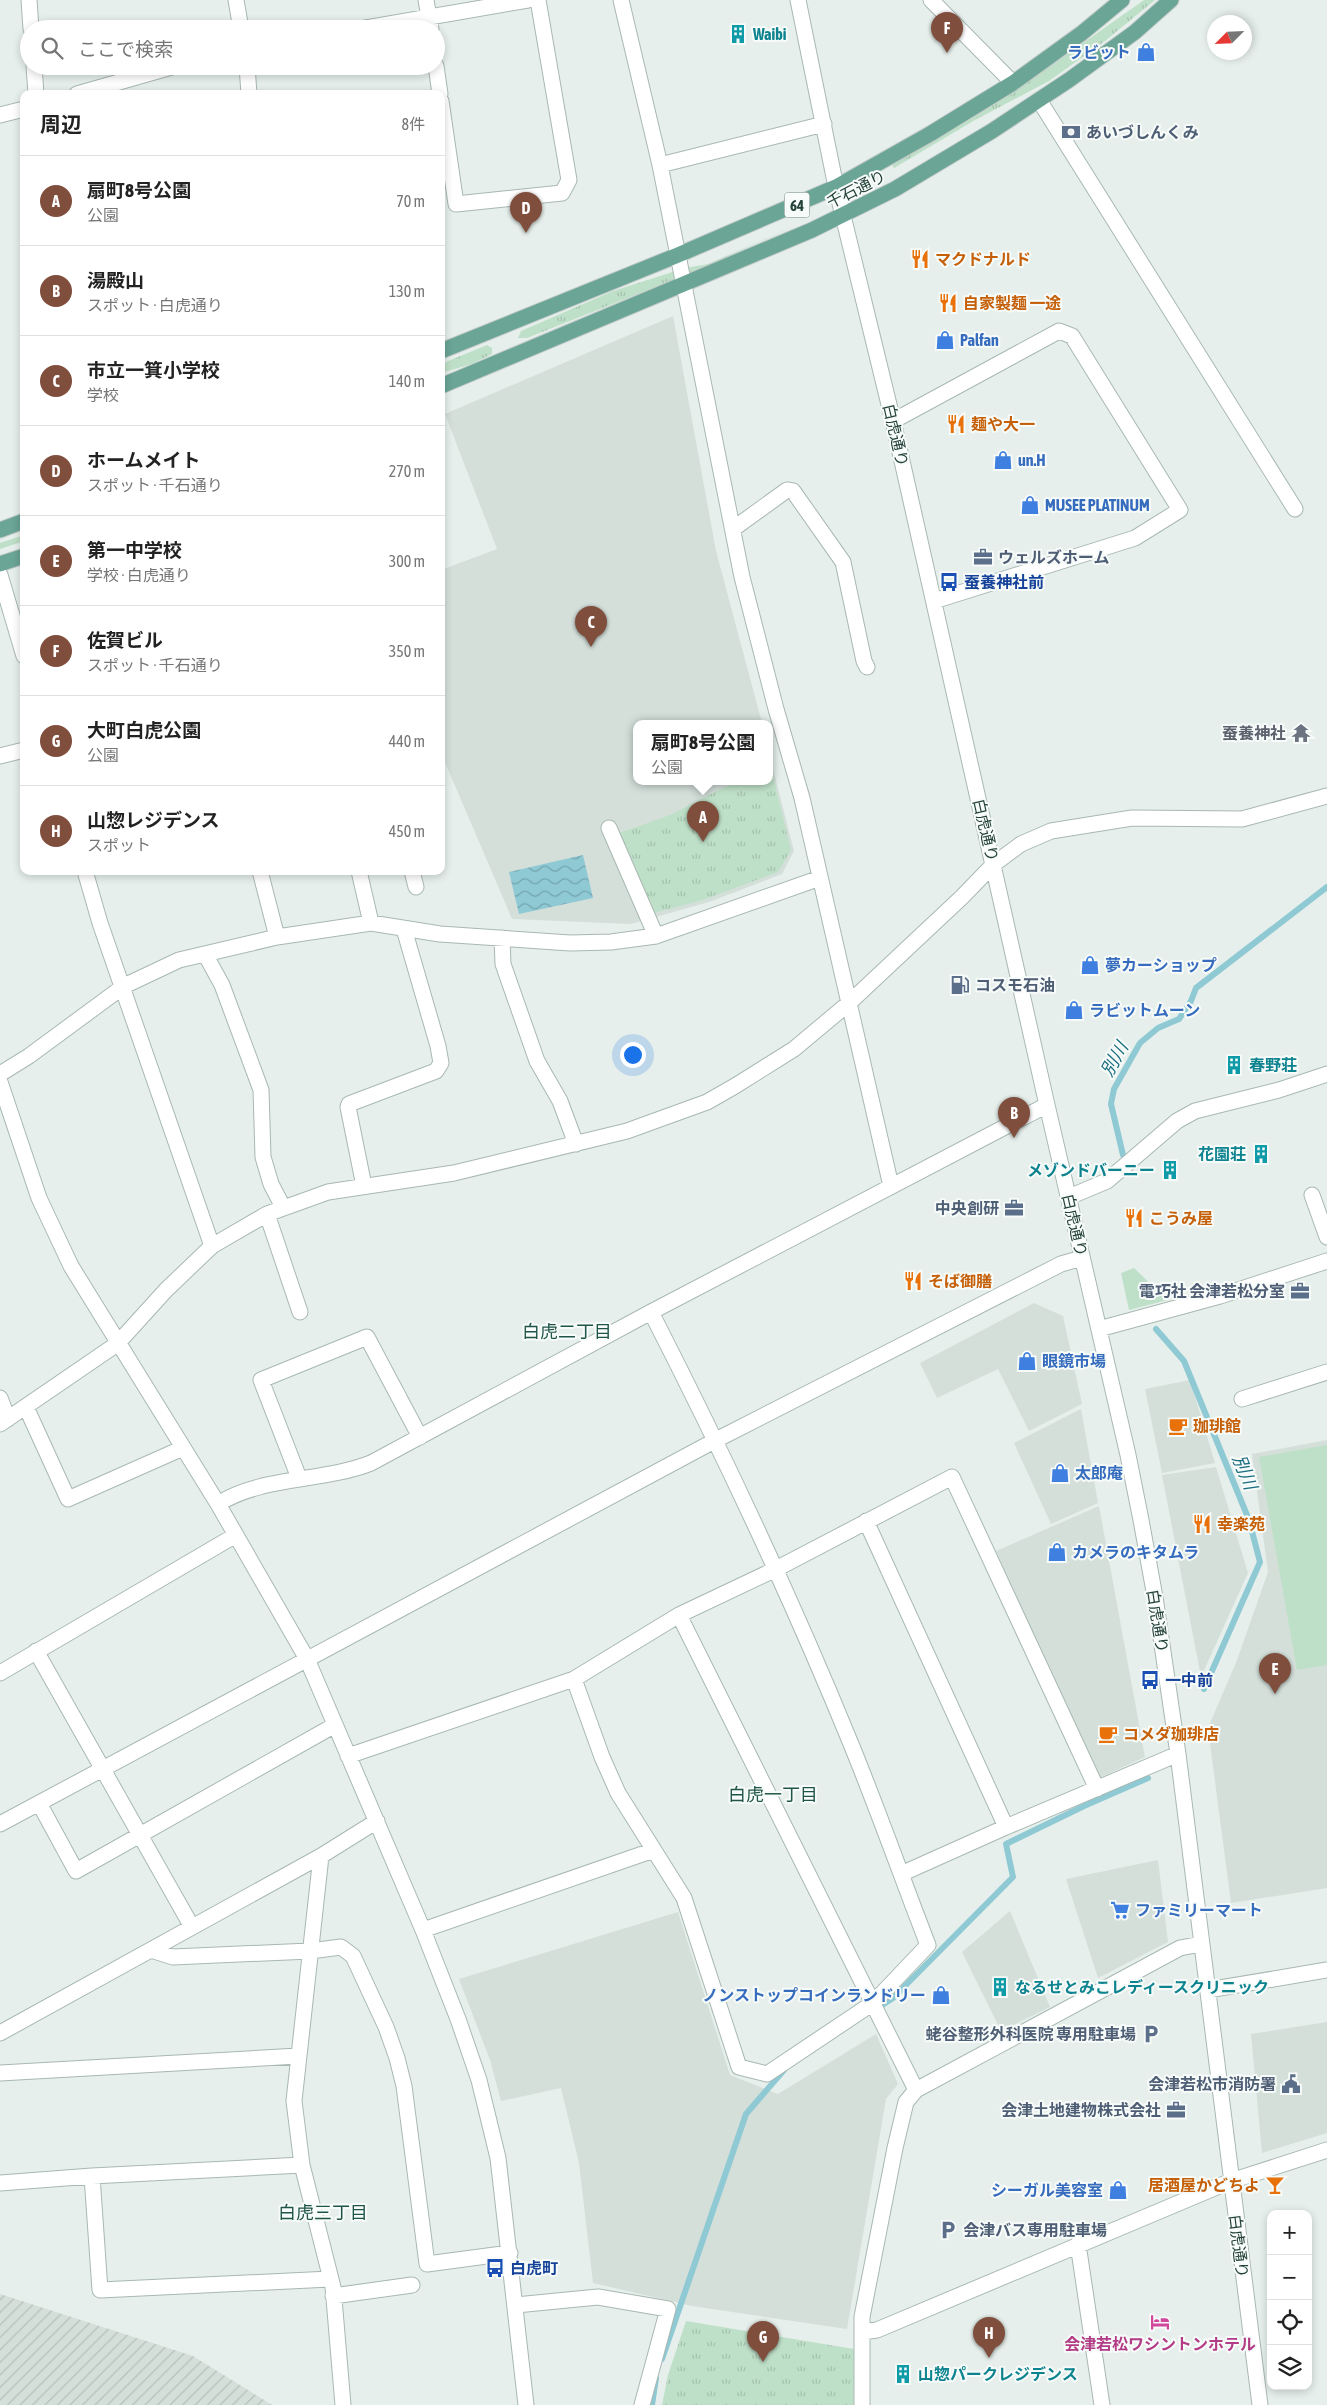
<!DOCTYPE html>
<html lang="ja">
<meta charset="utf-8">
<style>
body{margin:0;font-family:"Asap Condensed","Noto Sans JP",sans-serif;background:#f2f2f2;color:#222}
.controls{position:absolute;right:15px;bottom:15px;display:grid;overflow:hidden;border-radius:10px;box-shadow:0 2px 8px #0003}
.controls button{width:45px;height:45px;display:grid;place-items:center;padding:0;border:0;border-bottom:1px solid #e0e0e0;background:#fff;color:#222;font:25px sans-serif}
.compass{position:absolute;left:1207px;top:15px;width:45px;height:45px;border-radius:50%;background:#fff;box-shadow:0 2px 8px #0003;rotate:246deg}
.you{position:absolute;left:632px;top:1054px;width:18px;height:18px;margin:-12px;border:4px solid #fff;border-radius:50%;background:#1a73e8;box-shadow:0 0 0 8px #1a73e833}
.badge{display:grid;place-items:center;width:32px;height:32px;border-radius:50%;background:#804e3d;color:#fff;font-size:16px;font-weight:700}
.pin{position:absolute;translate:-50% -41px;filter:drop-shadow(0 1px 2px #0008)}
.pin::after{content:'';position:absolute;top:26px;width:18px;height:15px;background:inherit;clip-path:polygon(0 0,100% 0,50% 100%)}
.popup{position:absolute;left:633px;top:720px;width:140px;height:65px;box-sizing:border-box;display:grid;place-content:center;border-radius:10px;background:#fff;filter:drop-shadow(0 1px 4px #0005);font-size:16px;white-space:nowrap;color:#767676}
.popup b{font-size:19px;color:#222}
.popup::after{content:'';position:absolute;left:50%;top:100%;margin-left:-10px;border:10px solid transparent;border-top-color:#fff}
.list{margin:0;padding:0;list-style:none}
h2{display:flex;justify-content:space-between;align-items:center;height:65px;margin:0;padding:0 20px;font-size:21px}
h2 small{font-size:16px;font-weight:400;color:#767676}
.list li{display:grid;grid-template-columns:32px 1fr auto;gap:15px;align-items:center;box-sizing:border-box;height:90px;padding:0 20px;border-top:1px solid #e0e0e0}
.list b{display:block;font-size:19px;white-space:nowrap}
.list p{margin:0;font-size:16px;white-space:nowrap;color:#767676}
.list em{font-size:16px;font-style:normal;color:#767676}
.icon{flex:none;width:28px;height:28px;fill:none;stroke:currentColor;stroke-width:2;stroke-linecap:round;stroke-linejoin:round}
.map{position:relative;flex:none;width:1327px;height:2405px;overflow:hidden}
.search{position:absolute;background:#fff;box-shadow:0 2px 8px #0003;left:20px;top:20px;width:425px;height:55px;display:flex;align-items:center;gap:12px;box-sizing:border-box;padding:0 18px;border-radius:28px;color:#767676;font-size:19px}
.panel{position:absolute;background:#fff;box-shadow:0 2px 8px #0003;left:20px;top:90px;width:425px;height:785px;border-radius:10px}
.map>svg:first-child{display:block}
.built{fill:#d4dfda}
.industrial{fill:url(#industrial-furrows)}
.grass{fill:url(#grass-tufts)}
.garden{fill:#bfe0c8}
.water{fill:url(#water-waves)}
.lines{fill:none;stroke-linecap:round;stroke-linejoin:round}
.stream{stroke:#8ec9d4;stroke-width:6}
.minor-casing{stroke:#a8b8b2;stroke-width:17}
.major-casing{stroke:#c2cac8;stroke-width:17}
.minor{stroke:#fff;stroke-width:15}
.major{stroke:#6aa596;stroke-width:15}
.labels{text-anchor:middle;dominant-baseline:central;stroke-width:4;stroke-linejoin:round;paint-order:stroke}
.shield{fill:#f7fbf9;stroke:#637a73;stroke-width:1}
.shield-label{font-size:15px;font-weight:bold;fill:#24423a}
.culture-label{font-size:16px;font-weight:bold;fill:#0d838f;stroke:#f7fbf9;text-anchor:start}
.shop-label{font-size:16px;font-weight:bold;fill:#366cbe;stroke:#f7fbf9;text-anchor:start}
.service-label{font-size:16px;font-weight:bold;fill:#4e5e75;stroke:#f7fbf9;text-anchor:end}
.street-label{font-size:16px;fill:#24423a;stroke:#f7fbf9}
.food-label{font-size:16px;font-weight:bold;fill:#c56008;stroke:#f7fbf9;text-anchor:start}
.transit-label{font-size:16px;font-weight:bold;fill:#164399;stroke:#f7fbf9;text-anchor:start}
.worship-label{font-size:16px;font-weight:bold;fill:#5b616d;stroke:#f7fbf9;text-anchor:end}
.hotel-label{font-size:16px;font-weight:bold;fill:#b23c85;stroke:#f7fbf9}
.water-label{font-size:18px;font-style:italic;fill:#1c6f80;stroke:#f7fbf9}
.neighbourhood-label{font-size:18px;fill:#1f5548;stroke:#f7fbf9}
</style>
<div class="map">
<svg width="1327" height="2405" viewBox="0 0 1327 2405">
<defs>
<pattern id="industrial-furrows" width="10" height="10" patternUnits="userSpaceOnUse" patternTransform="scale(1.25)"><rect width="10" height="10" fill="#d4dfda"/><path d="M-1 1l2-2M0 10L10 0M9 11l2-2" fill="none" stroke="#b6c1bc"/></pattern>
<pattern id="grass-tufts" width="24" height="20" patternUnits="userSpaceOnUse" patternTransform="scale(1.25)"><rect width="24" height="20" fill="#bfe0c8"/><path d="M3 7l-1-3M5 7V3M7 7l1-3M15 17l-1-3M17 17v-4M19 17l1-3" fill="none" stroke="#a4c1ad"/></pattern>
<pattern id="water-waves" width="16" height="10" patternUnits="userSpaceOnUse" patternTransform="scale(1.25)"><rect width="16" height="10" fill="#8ec9d4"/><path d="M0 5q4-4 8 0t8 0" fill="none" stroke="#74a5ad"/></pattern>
</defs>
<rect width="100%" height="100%" fill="#e6efeb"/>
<path class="built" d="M673 316 716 551 762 723H637V781H769V753L794 851 782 874 709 902 631 924 512 919 441 753V570L497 549 445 414Z
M1034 1303 1063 1316 1082 1404 1029 1431 998 1369 937 1398 920 1363Z
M1190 1380 1215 1463 1162 1473 1145 1389Z
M1081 1409 1098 1503 1051 1524 1014 1443Z
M1327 1440V1888L1231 1903 1208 1728 1237 1660 1268 1572 1252 1454Z
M1216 1467 1248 1573 1201 1677 1162 1475Z
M1099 1506 1145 1757 1099 1778 996 1551Z
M1158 1860 1168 1942 1098 1978 1066 1879Z
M1010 1911 1050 2007 1001 2031 962 1952Z
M678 1912 730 2075 778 2094 876 2034 898 2084 886 2099 847 2329 692 2306 593 2283 579 2163 561 2088 501 2101 490 2060 459 1979Z
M1327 2022V2133L1262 2153 1251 2034Z"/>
<path class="industrial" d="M0 2294 193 2356 272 2405H0Z"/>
<path class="grass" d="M1144 0H1155L1105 41 1049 81 975 120 894 168 892 165 1035 77Z
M797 225 688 274 527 338H518L521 331 613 291 685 268 708 264Z
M487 345 492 348V354L472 364 441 373V364Z
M24 535V541L0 549V543Z
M770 764 791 850 778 872 703 900 650 914 614 835 670 815 737 781H769Z
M686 2321 854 2349V2405H662L668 2375Z"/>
<path class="garden" d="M1134 1268 1167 1300 1129 1310 1121 1273Z
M1327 1445V1665L1297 1670 1259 1457Z"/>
<path class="water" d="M583 855 593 898 519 914 509 872Z"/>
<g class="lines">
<path class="stream" d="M1123 1155 1111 1104 1114 1089 1140 1043 1158 1028 1179 1019 1191 1001 1196 988 1327 887
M1156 1329 1184 1361 1249 1520 1260 1562 1204 1689
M876 2009 893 1998 1013 1877 1006 1844 1084 1806 1148 1778
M662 2359 746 2114 784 2070
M652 2405 656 2378"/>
<g class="minor-casing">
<path id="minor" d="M29 0 31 29
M236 0 241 29
M426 0 431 29
M621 0 660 165 742 577 776 709 802 798 891 1186
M798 0 836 187 893 421 1047 1105 1128 1455 1141 1520 1155 1597 1178 1754 1260 2405
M931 0 1013 83
M360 29 528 0
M34 66 36 94
M247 66 249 94
M436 66 440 94
M77 94 175 66
M1039 100 1295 509
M441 101 456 204 562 193 569 180 538 0
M0 115 24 109
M660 165 824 124
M893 421 1059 331 1072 336 1180 510 1135 538 934 601
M733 529 787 490 793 491 843 562 864 661 867 667
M0 575 24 656
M0 756 24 750
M609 828 656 936
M85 871 100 923 212 1246
M260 871 277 937
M359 871 371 923 440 934 570 943 611 942 656 936 820 878
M412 871 416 887
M502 938 503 964 537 1061 560 1101 576 1144
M205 954 222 985 261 1090 263 1157 271 1184 283 1207
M0 1074 29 1056 124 986 179 960 277 937 371 923
M0 1082 39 1198 71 1266 218 1504 307 1659 423 1930 458 2019 479 2080 498 2158 526 2405
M364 1186 348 1107 349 1104 436 1071 441 1063 438 1046 404 929
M1312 1195 1327 1237
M1069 1197 1107 1181 1177 1121 1195 1111 1279 1090 1327 1074
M267 1214 300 1312
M1099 1329 1220 1296 1327 1261
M0 1398 8 1419
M1242 1399 1327 1372
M26 1407 68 1499 183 1448
M0 1424 117 1344 166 1290 212 1246 267 1214 328 1192 454 1173 627 1131 707 1102 735 1086 794 1049 849 1003 962 897 994 864 1021 844 1051 831 1132 818 1242 819 1327 796
M299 1478 261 1380 367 1337 420 1437
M218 1504C262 1476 323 1482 371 1463L651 1312 1047 1105
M866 1521 1006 1827 901 1874
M36 1651 192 1927
M0 1673 236 1535
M574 1679 602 1757 618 1793 684 1898 739 2067 767 2074 873 2003 928 1945C902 1878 878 1810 851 1744 791 1597 723 1453 651 1312
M348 1756 574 1679 679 1615
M39 1803 76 1871 335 1725
M0 1824 716 1440 1061 1264 1082 1258
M1006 1827 1178 1754
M321 1856 294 2101 302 2165 333 2287 343 2405
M423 1930 654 1850
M151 1950 173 1957 310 1951 341 1947 353 1956 386 2027 397 2058 404 2086 427 2264 510 2253
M1208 1990 1327 1970
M0 2033 321 1856 377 1821
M0 2073 298 2056
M916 2090 679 1615 776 1569 952 1477 1097 1789
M92 2176 100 2290 330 2279
M0 2183 92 2176 302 2165
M1078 2244 1102 2405
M333 2296 412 2285
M516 2305 598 2297 668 2309 642 2405
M862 2332 877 2330 1231 2181 1327 2150
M862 2405V2317L895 2148 906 2102 916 2090 1180 1948 1201 1944"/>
</g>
<g class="major-casing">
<path id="major" d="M441 351 678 255 836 187 930 134 1013 83 1082 33 1122 0
M441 386 812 230 895 189 992 131 1069 80 1135 32 1171 0
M0 530 24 521
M0 564 24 556"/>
</g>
<use href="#minor" class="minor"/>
<use href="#major" class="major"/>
</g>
<defs>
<g id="building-bare" transform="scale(1.5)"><path d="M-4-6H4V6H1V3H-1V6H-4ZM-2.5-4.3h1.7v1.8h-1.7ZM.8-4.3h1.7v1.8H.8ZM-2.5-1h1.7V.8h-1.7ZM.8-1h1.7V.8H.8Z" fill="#0f9aa8" stroke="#f7fbf9" stroke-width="2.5" paint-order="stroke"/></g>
<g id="shop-bare" transform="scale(1.5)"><path d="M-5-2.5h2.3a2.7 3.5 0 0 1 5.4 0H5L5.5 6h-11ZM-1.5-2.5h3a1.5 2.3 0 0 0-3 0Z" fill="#3f7fe0" stroke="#f7fbf9" stroke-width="2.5" paint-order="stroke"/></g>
<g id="bank-bare" transform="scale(1.5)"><path d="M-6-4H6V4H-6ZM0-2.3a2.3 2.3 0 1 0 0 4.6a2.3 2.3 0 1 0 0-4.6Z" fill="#5c6f8a" stroke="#f7fbf9" stroke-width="2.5" paint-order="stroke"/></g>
<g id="restaurant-bare" transform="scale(1.5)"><path d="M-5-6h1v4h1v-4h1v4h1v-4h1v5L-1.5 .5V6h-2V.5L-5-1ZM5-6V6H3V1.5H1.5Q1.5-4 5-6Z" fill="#e8710a" stroke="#f7fbf9" stroke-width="2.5" paint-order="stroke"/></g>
<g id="office-bare" transform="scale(1.5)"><path d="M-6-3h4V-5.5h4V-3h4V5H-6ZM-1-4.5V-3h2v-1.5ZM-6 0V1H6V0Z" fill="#5c6f8a" stroke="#f7fbf9" stroke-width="2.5" paint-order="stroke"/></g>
<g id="bus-bare" transform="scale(1.5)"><path d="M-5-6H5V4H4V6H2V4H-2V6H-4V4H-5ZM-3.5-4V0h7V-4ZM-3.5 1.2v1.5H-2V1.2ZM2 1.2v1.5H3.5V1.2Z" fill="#1a4fb4" stroke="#f7fbf9" stroke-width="2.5" paint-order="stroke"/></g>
<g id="temple-bare" transform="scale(1.5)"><path d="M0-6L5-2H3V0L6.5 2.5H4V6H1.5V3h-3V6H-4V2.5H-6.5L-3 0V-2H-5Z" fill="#6b7280" stroke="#f7fbf9" stroke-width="2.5" paint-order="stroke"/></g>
<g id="fuel-bare" transform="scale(1.5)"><path d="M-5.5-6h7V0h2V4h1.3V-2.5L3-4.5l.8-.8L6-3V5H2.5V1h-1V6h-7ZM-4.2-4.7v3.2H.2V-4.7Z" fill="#5c6f8a" stroke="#f7fbf9" stroke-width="2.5" paint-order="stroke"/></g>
<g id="cafe-bare" transform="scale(1.5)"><path d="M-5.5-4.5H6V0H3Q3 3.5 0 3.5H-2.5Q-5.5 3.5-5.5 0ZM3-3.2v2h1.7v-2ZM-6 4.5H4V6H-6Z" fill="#e8710a" stroke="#f7fbf9" stroke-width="2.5" paint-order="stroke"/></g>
<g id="supermarket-bare" transform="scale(1.5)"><path d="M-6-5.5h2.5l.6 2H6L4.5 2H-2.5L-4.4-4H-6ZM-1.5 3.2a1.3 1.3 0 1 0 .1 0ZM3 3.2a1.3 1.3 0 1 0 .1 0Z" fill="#3f7fe0" stroke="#f7fbf9" stroke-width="2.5" paint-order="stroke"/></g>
<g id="parking-bare" transform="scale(1.5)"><path d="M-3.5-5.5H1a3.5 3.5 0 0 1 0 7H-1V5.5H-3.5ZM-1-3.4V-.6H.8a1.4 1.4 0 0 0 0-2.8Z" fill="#5c6f8a" stroke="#f7fbf9" stroke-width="2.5" paint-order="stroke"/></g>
<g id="civic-bare" transform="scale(1.5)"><path d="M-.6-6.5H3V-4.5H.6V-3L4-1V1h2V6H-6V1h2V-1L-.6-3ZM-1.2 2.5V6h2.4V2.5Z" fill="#5c6f8a" stroke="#f7fbf9" stroke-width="2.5" paint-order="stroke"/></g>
<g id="bar-bare" transform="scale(1.5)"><path d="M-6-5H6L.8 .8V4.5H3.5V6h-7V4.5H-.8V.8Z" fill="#e8710a" stroke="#f7fbf9" stroke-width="2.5" paint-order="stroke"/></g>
<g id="hotel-bare" transform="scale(1.5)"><path d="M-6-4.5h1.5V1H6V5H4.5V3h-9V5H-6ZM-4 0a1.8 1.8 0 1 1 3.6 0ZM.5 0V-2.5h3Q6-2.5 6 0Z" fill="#d1479c" stroke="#f7fbf9" stroke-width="2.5" paint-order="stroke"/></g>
</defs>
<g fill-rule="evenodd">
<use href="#building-bare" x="738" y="34"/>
<use href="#shop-bare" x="1146" y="52"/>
<use href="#bank-bare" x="1071" y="132"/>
<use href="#restaurant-bare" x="920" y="259"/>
<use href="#restaurant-bare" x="948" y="303"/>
<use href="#shop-bare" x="945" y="340"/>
<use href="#restaurant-bare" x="956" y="424"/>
<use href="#shop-bare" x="1003" y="460"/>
<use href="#shop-bare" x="1030" y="505"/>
<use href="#office-bare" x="983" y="557"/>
<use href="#bus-bare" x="949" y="582"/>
<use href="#temple-bare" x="1301" y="733"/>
<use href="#shop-bare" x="1090" y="965"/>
<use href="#fuel-bare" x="960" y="985"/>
<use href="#shop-bare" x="1074" y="1010"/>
<use href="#building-bare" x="1234" y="1065"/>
<use href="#building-bare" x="1261" y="1154"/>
<use href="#building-bare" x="1170" y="1170"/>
<use href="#office-bare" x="1014" y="1208"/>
<use href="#restaurant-bare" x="1134" y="1218"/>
<use href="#restaurant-bare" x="913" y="1281"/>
<use href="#office-bare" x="1300" y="1291"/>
<use href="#shop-bare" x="1027" y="1361"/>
<use href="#cafe-bare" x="1178" y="1426"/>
<use href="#shop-bare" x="1060" y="1473"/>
<use href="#restaurant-bare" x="1202" y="1524"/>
<use href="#shop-bare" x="1057" y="1552"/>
<use href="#bus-bare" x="1150" y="1680"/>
<use href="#cafe-bare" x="1108" y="1734"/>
<use href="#supermarket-bare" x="1120" y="1910"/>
<use href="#building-bare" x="1000" y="1987"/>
<use href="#shop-bare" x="941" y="1995"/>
<use href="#parking-bare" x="1151" y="2034"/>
<use href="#civic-bare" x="1291" y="2084"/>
<use href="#office-bare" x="1176" y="2110"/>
<use href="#bar-bare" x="1275" y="2185"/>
<use href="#shop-bare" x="1118" y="2190"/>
<use href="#parking-bare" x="948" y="2230"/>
<use href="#bus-bare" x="495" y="2268"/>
<use href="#hotel-bare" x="1160" y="2322"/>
<use href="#building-bare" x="903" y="2374"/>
</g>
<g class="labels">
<rect class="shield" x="784.5" y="192.5" width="25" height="25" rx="4"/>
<g class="shield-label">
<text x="797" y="205">64</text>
</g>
<g class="culture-label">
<text x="753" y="34">Waibi</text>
<text x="1249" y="1065">春野荘</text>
<text x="1246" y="1154" text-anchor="end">花園荘</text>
<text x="1155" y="1170" text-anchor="end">メゾンドバーニー</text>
<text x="1015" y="1987">なるせとみこレディースクリニック</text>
<text x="918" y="2374">山惣パークレジデンス</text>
</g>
<g class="shop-label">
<text x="1131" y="52" text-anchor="end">ラビット</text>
<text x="960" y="340">Palfan</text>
<text x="1018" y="460">un.H</text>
<text x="1045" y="505">MUSEE PLATINUM</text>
<text x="1105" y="965">夢カーショップ</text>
<text x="1089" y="1010">ラビットムーン</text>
<text x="1042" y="1361">眼鏡市場</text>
<text x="1075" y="1473">太郎庵</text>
<text x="1072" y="1552">カメラのキタムラ</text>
<text x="1135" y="1910">ファミリーマート</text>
<text x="926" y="1995" text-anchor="end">ノンストップコインランドリー</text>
<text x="1103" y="2190" text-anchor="end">シーガル美容室</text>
</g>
<g class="service-label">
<text x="1086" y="132" text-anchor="start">あいづしんくみ</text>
<text x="998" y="557" text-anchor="start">ウェルズホーム</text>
<text x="975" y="985" text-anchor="start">コスモ石油</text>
<text x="999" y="1208">中央創研</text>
<text x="1285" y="1291">電巧社 会津若松分室</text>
<text x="1136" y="2034">蛯谷整形外科医院 専用駐車場</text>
<text x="1276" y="2084">会津若松市消防署</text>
<text x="1161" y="2110">会津土地建物株式会社</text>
<text x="963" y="2230" text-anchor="start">会津バス専用駐車場</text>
</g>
<g class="street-label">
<text transform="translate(856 189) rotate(-27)">千石通り</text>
<text transform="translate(896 435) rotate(77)">白虎通り</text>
<text transform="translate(986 830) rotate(77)">白虎通り</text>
<text transform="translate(1075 1225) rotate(77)">白虎通り</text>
<text transform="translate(1158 1621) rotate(81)">白虎通り</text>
<text transform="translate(1239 2246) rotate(83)">白虎通り</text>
</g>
<g class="food-label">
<text x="935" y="259">マクドナルド</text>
<text x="963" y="303">自家製麺 一途</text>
<text x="971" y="424">麺や大一</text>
<text x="1149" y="1218">こうみ屋</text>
<text x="928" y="1281">そば御膳</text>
<text x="1193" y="1426">珈琲館</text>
<text x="1217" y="1524">幸楽苑</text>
<text x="1123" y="1734">コメダ珈琲店</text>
<text x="1260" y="2185" text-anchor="end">居酒屋かどちよ</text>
</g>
<g class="transit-label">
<text x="964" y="582">蚕養神社前</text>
<text x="1165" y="1680">一中前</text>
<text x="510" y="2268">白虎町</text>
</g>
<g class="worship-label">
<text x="1286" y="733">蚕養神社</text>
</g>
<g class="hotel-label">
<text x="1160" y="2344">会津若松ワシントンホテル</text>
</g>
<g class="water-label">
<text transform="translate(1114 1059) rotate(-61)">別川</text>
<text transform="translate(1245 1472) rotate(68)">別川</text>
</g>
<g class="neighbourhood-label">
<text x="567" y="1331">白虎二丁目</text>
<text x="773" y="1794">白虎一丁目</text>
<text x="323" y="2212">白虎三丁目</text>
</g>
</g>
</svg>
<div class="controls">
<button>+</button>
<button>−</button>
<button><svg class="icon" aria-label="locate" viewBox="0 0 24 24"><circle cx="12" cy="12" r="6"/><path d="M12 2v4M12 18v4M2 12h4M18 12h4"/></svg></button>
<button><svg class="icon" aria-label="layers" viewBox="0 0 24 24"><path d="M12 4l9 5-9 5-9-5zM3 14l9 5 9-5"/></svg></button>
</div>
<svg class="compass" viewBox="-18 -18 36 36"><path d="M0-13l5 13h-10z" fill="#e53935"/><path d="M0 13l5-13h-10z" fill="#767676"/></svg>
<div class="you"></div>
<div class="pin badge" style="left:703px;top:842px">A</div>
<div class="popup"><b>扇町8号公園</b>公園</div>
<div class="pin badge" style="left:1014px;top:1138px">B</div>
<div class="pin badge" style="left:591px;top:647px">C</div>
<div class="pin badge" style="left:526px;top:233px">D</div>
<div class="pin badge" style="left:1275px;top:1694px">E</div>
<div class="pin badge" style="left:947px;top:53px">F</div>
<div class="pin badge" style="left:763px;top:2362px">G</div>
<div class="pin badge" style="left:989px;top:2358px">H</div>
<div class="search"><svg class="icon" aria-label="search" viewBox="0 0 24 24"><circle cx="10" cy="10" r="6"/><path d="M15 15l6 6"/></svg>ここで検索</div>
<section class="panel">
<h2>周辺<small>8件</small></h2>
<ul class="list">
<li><span class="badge">A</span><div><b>扇町8号公園</b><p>公園</p></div><em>70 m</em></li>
<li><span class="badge">B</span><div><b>湯殿山</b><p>スポット · 白虎通り</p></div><em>130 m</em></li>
<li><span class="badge">C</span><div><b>市立一箕小学校</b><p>学校</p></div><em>140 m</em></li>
<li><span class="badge">D</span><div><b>ホームメイト</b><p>スポット · 千石通り</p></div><em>270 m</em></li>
<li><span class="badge">E</span><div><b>第一中学校</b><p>学校 · 白虎通り</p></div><em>300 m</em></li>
<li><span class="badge">F</span><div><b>佐賀ビル</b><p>スポット · 千石通り</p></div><em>350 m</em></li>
<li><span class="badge">G</span><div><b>大町白虎公園</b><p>公園</p></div><em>440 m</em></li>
<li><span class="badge">H</span><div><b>山惣レジデンス</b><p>スポット</p></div><em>450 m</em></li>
</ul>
</section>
</div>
